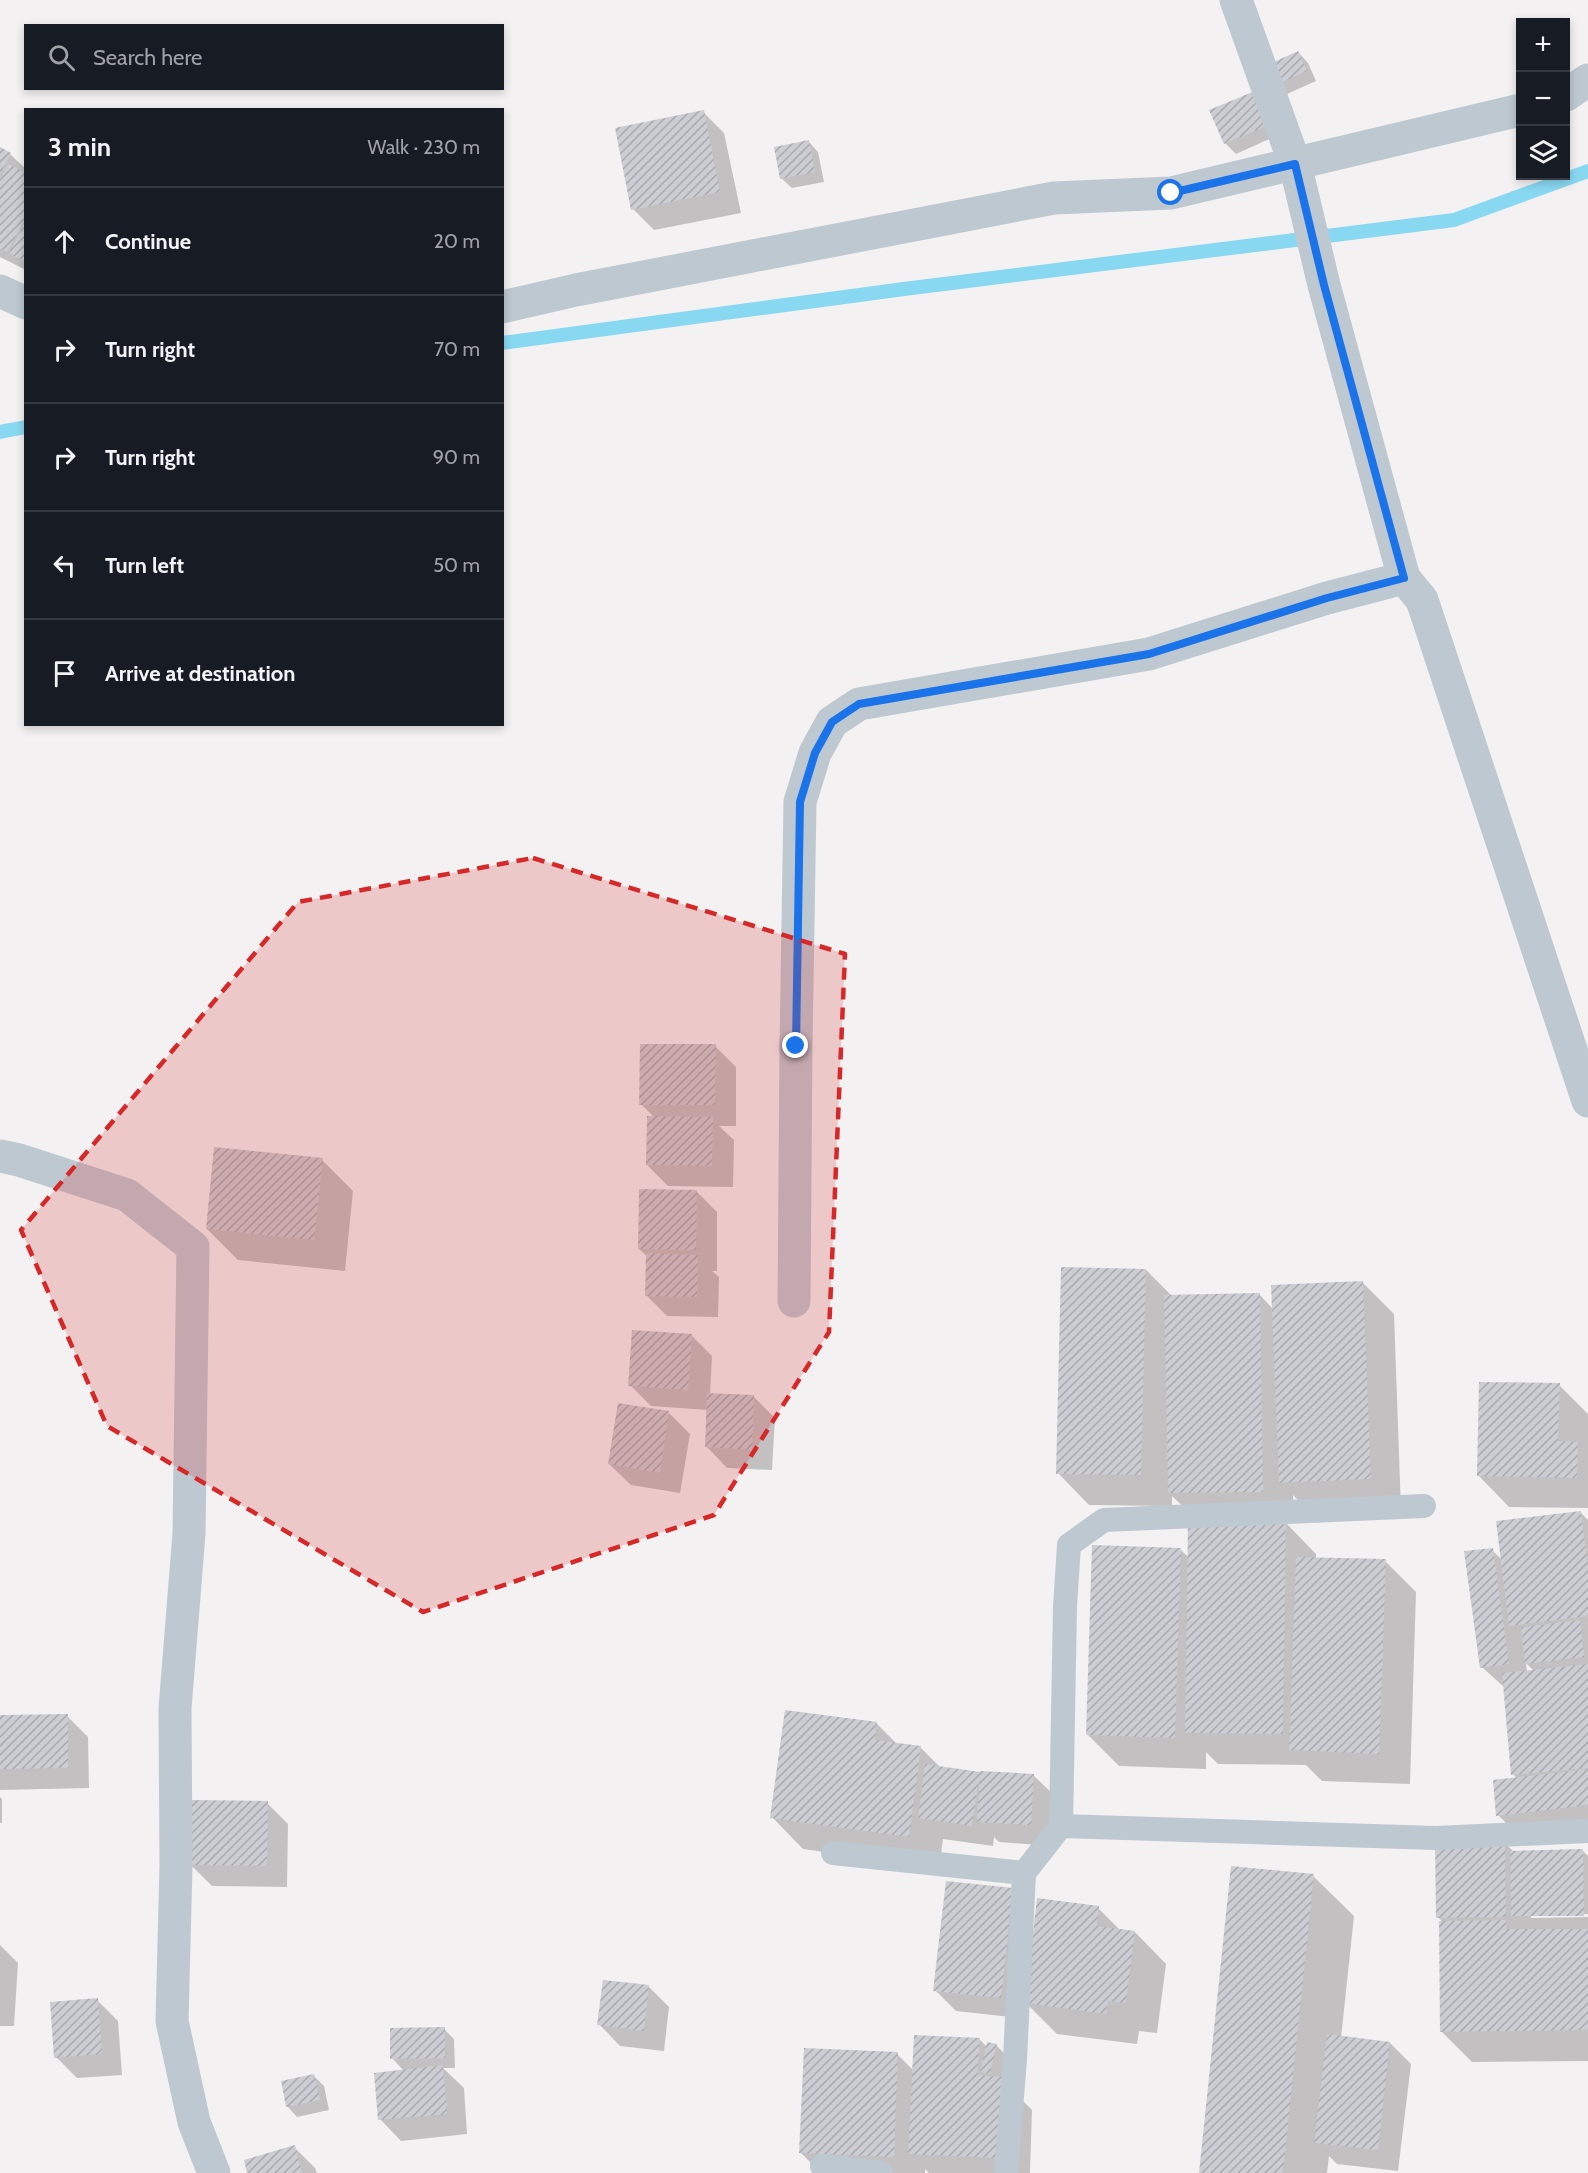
<!DOCTYPE html>
<meta charset="utf-8">
<style>
body{margin:0;font-family:Cabin,sans-serif;background:#242831;color:#f1f3f6}
.controls{position:absolute;right:18px;top:18px;display:grid;overflow:hidden;border-radius:0px;box-shadow:0 3px 9px #0003}
.controls button{width:54px;height:54px;display:grid;place-items:center;padding:0;border:0;border-bottom:2px solid #363941;background:#171b24;color:#f1f3f6;font:30px sans-serif}
.stop{position:absolute;width:18px;height:18px;margin:-14px;border:4px solid #1a73e8;border-radius:50%;background:#fff}
.stop.end{background:#1a73e8;border-color:#fff;box-shadow:0 2px 6px #0008}
.list{margin:0;padding:0;list-style:none}
h2{display:flex;justify-content:space-between;align-items:center;height:78px;margin:0;padding:0 24px;font-size:26px}
h2 small{font-size:20px;font-weight:400;color:#9ea1a6}
.list li{display:grid;grid-template-columns:39px 1fr auto;gap:18px;align-items:center;box-sizing:border-box;height:108px;padding:0 24px;border-top:2px solid #363941}
.list b{display:block;font-size:22px;white-space:nowrap}
.list em{font-size:20px;font-style:normal;color:#9ea1a6}
.icon{flex:none;width:33px;height:33px;fill:none;stroke:currentColor;stroke-width:2;stroke-linecap:round;stroke-linejoin:round}
.map{position:relative;flex:none;width:1588px;height:2173px;overflow:hidden}
.search{position:absolute;background:#171b24;box-shadow:0 3px 9px #0003;left:24px;top:24px;width:480px;height:66px;display:flex;align-items:center;gap:15px;box-sizing:border-box;padding:0 21px;border-radius:0px;color:#9ea1a6;font-size:22px}
.panel{position:absolute;background:#171b24;box-shadow:0 3px 9px #0003;left:24px;top:108px;width:480px;height:618px;border-radius:0px}
.map>svg:first-child{display:block}
.shadow{fill:#0003;fill-rule:evenodd}
.lines{fill:none;stroke-linecap:round;stroke-linejoin:round}
.stream{stroke:#89d8f1;stroke-width:14}
.building{fill:url(#building-hatch)}
.service{stroke:#bec8d1;stroke-width:24}
.minor{stroke:#bec8d1;stroke-width:33}
.route{stroke:#1a73e8;stroke-width:8}
.marked{fill:#d62828;fill-opacity:0.2;stroke:#d62828;stroke-width:4.5;stroke-dasharray:12 8;stroke-linejoin:round}
</style>
<div class="map">
<svg width="1588" height="2173" viewBox="0 0 1588 2173">
<defs>
<pattern id="building-hatch" width="6" height="6" patternUnits="userSpaceOnUse" patternTransform="scale(1.5)"><rect width="6" height="6" fill="#cbcdd3"/><path d="M-1 1l2-2M0 6l6-6M5 7l2-2" fill="none" stroke="#a7a9af"/></pattern>
</defs>
<rect width="100%" height="100%" fill="#f3f1f1"/>
<path class="shadow" d="M1298 52 1308 63 1316 81 1287 94 1269 65Z
M1265 103 1278 135 1236 154 1225 143Z
M703 112 724 133 741 213 654 230 633 209Z
M808 141 818 152 824 182 792 188 781 178Z
M0 149 10 154 26 169V270L0 257Z
M715 1046 736 1067V1126H719L734 1140 733 1187 668 1186 647 1165 655 1118 641 1104Z
M322 1160 353 1191 345 1271 238 1260 207 1229Z
M696 1191 717 1212V1271H712L719 1277 718 1317 667 1316 646 1295 647 1256 639 1249Z
M1146 1270 1172 1296 1259 1294 1273 1309 1362 1282 1394 1314 1401 1510 1312 1514 1293 1495 1294 1522H1285L1316 1554V1559L1385 1561 1416 1592 1410 1784 1322 1781 1306 1765 1218 1764 1206 1752V1769L1119 1766 1087 1734 1180 1549 1189 1558 1199 1522 1172 1496V1506L1089 1505 1058 1473Z
M691 1335 712 1356 710 1395 754 1397 775 1418 772 1470 727 1468 706 1446 708 1410 651 1406 630 1385Z
M1559 1385 1588 1414V1508L1509 1507 1478 1475Z
M669 1413 690 1434 680 1493 631 1485 609 1464Z
M1580 1512 1588 1520V1828L1519 1836 1498 1815 1517 1779 1513 1774 1505 1688 1482 1667 1492 1550 1502 1560ZM1526 1663 1534 1671 1527 1672Z
M67 1716 88 1737 89 1788 0 1790V1717Z
M876 1723 897 1744 920 1747 941 1768 979 1773 982 1776 1033 1775 1055 1796 1052 1846 999 1842 994 1837 993 1846 943 1839 939 1868 803 1849 772 1817Z
M0 1797 2 1799V1823H0Z
M267 1803 288 1824 287 1887 212 1886 191 1865Z
M1504 1842 1514 1852 1583 1851 1588 1856V1914L1531 1915V1918L1588 1917V2061L1472 2062 1441 2031V1920L1438 1917Z
M1313 1876 1354 1916 1341 2038 1390 2043 1411 2064 1398 2171 1337 2164 1329 2156 1327 2173H1200Z
M1012 1889 1021 2018 956 2011 935 1990Z
M1098 1908 1121 1931 1135 1932 1166 1964 1157 2033 1139 2031 1137 2044 1057 2034 1026 2003Z
M0 1945 18 1963 14 2026H0Z
M648 1986 669 2007 664 2051 620 2046 599 2024Z
M97 2000 118 2021 122 2075 77 2078 56 2057Z
M444 2029 454 2039 455 2068H443L464 2088 467 2134 401 2141 380 2119 404 2071 392 2058Z
M979 2039 987 2047 996 2045 1007 2056 1009 2087 1032 2110 1030 2173H929L925 2169V2173H821L800 2152 897 2054 913 2070Z
M314 2076 324 2086 329 2110 297 2117 287 2106Z
M294 2147 315 2168 317 2173H249Z"/>
<g class="lines">
<path class="stream" d="M502 343 904 289 1454 220 1588 171
M0 432 26 427"/>
</g>
<path class="building" d="M1298 51 1307 71 1275 85 1267 65Z
M1255 91 1269 125 1224 144 1209 110Z
M704 110 720 192 631 210 615 128Z
M809 140 815 172 780 179 774 147Z
M0 147 11 153 0 174Z
M8 164 26 173V217L7 252 0 248V180Z
M26 221V262L9 253Z
M640 1044H716L715 1105H639Z
M647 1116 713 1117 712 1166 646 1165Z
M214 1147 323 1158 314 1240 206 1229Z
M639 1189 697 1190 696 1250 638 1249Z
M646 1253 698 1255 697 1297 645 1296Z
M1061 1267 1146 1269 1141 1475 1056 1474Z
M1363 1281 1371 1479 1279 1483 1271 1285Z
M1260 1293 1263 1492 1168 1493 1164 1295Z
M632 1330 692 1334 688 1390 628 1386Z
M1479 1382 1560 1383 1558 1441 1578 1442 1577 1478 1477 1476Z
M707 1393 754 1395 752 1450 705 1447Z
M618 1403 669 1411 660 1473 608 1464Z
M1581 1511 1588 1568V1616L1509 1626 1496 1521Z
M1188 1521H1286L1283 1734 1185 1733Z
M1092 1545 1181 1548 1175 1738 1086 1735Z
M1493 1548 1509 1664 1480 1668 1464 1551Z
M1296 1557 1386 1559 1379 1754 1289 1750Z
M1580 1620 1584 1657 1525 1664 1521 1627Z
M1588 1664V1768L1511 1775 1502 1673Z
M785 1710 877 1722 875 1740 921 1746 909 1837 770 1818Z
M68 1714V1768L0 1769V1715Z
M925 1764 980 1772 972 1826 918 1818Z
M1588 1769V1805L1496 1816 1493 1780Z
M980 1771 1034 1774 1031 1825 977 1822Z
M190 1800 268 1801 267 1866 189 1865Z
M1505 1840 1506 1917 1436 1918 1435 1842Z
M1583 1849 1584 1916H1511L1510 1851Z
M1231 1866 1314 1874 1283 2173H1199Z
M946 1881 1013 1888 1001 1998 933 1991Z
M1037 1898 1099 1906 1097 1926 1135 1931 1126 2003 1108 2001 1106 2014 1025 2003Z
M1506 1920V1929H1588V2030L1440 2032 1439 1921Z
M603 1980 649 1985 644 2031 597 2025Z
M98 1998 102 2054 54 2058 50 2002Z
M445 2027V2058L390 2059V2028Z
M1327 2034 1390 2042 1378 2150 1314 2143Z
M914 2035 980 2038 977 2075 1002 2077 998 2158 908 2154Z
M987 2042 997 2044 990 2074 980 2072Z
M804 2048 898 2052 894 2157 799 2153Z
M443 2065 447 2114 378 2120 374 2073Z
M314 2074 320 2100 286 2107 281 2081Z
M295 2145 302 2173H247L244 2160Z"/>
<g class="lines">
<path class="service" d="M1061 1826 1065 1606 1069 1545 1104 1520 1424 1506
M833 1853 1024 1873 1061 1826 1436 1838 1588 1831
M822 2166 881 2173
M1006 2173 1015 2059 1024 1873"/>
<path class="minor" d="M1236 0 1295 164 1324 285 1404 578 1422 600 1588 1101
M1566 95 1588 80
M0 291 26 303
M502 307 576 290 1054 198 1171 193 1520 110
M0 1156 19 1160 127 1195 193 1247 189 1534 175 1708 176 1866 172 2021 194 2122 214 2173
M794 1301 796 1046 800 802 815 753 832 722 859 704 1149 654 1327 598 1404 578"/>
</g>
<g class="lines">
<path class="route" d="M796 1046 800 802 815 753 832 722 859 704 1149 654 1327 598 1404 578 1324 285 1295 164 1171 193"/>
</g>
<path class="marked" d="M533 858 845 954 829 1332 714 1515 423 1612 107 1426 21 1230 298 902Z"/>
</svg>
<div class="controls">
<button>+</button>
<button>−</button>
<button><svg class="icon" aria-label="layers" viewBox="0 0 24 24"><path d="M12 4l9 5-9 5-9-5zM3 14l9 5 9-5"/></svg></button>
</div>
<div class="stop" style="left:1171px;top:193px"></div>
<div class="stop end" style="left:796px;top:1046px"></div>
<div class="search"><svg class="icon" aria-label="search" viewBox="0 0 24 24"><circle cx="10" cy="10" r="6"/><path d="M15 15l6 6"/></svg>Search here</div>
<section class="panel">
<h2>3 min<small>Walk · 230 m</small></h2>
<ul class="list">
<li><svg class="icon" aria-label="ahead" viewBox="0 0 24 24"><path d="M12 20V5M6 11l6-6 6 6"/></svg><div><b>Continue</b></div><em>20 m</em></li>
<li><svg class="icon" aria-label="right" viewBox="0 0 24 24"><path d="M7 20v-9h11M14 6l5 5-5 5"/></svg><div><b>Turn right</b></div><em>70 m</em></li>
<li><svg class="icon" aria-label="right" viewBox="0 0 24 24"><path d="M7 20v-9h11M14 6l5 5-5 5"/></svg><div><b>Turn right</b></div><em>90 m</em></li>
<li><svg class="icon" aria-label="left" viewBox="0 0 24 24"><path d="M17 20v-9H6M10 6l-5 5 5 5"/></svg><div><b>Turn left</b></div><em>50 m</em></li>
<li><svg class="icon" aria-label="arrive" viewBox="0 0 24 24"><path d="M6 21V4h12l-3 4 3 4H6"/></svg><div><b>Arrive at destination</b></div></li>
</ul>
</section>
</div>
